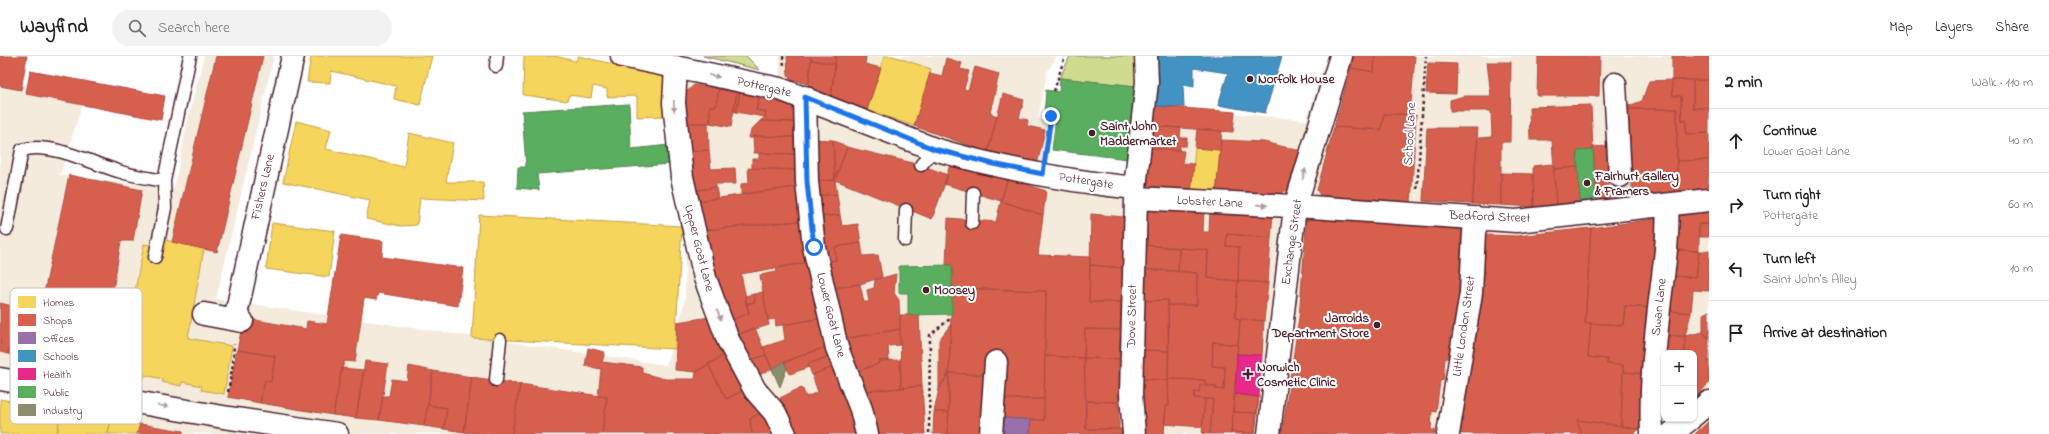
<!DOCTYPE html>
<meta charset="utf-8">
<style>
body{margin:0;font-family:"Indie Flower",sans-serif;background:#f2f2f2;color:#202124}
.controls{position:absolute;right:12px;bottom:12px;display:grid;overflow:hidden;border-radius:8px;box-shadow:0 1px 3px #0004}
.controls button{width:36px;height:36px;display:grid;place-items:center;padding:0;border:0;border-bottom:1px solid #e0e0e0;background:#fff;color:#202124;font:20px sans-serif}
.stop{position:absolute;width:12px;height:12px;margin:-9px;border:3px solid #1a73e8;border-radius:50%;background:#fff}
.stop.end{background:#1a73e8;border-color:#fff;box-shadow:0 1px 4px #0008}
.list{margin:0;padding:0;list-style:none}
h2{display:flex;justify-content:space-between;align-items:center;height:52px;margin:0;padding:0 16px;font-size:17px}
h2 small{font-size:13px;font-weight:400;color:#757577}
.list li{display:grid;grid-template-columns:26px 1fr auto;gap:12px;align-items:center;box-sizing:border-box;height:64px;padding:0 16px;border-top:1px solid #e0e0e0}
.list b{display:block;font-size:15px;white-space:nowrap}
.list p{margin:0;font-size:13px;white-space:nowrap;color:#757577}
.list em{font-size:13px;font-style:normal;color:#757577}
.icon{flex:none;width:22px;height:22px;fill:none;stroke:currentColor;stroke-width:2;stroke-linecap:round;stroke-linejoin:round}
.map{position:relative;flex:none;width:1709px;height:378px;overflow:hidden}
header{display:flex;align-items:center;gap:24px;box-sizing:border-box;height:56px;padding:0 20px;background:#fff;border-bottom:1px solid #e0e0e0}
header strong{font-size:19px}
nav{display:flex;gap:22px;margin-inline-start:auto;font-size:14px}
.search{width:280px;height:36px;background:#f2f2f2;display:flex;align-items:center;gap:10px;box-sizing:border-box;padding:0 14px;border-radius:22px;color:#757577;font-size:15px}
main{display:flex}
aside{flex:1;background:#fff}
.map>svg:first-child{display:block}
.built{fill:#f4ebdd;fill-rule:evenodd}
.green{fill:#cfdb8e;stroke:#8c7d5c}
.homes{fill:#f6d55c;stroke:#c29e4d}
.shops{fill:#d6604d;stroke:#ac4c43}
.offices{fill:#9970ab;stroke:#815885}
.schools{fill:#4393c3;stroke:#457095}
.health{fill:#e7298a;stroke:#b8266e}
.public{fill:#5aae61;stroke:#558351}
.industry{fill:#8c8c6e;stroke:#786b5a}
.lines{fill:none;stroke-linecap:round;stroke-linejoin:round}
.street-tunnel{stroke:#dbd2d5;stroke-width:22;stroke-dasharray:22 11;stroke-linecap:butt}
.lane-casing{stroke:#4a1f2b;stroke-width:15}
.street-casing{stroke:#4a1f2b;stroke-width:25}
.secondary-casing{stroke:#4a1f2b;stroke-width:25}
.path{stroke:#4a1f2b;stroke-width:2.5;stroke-dasharray:3 3;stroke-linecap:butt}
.lane{stroke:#fff;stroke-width:12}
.street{stroke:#fff;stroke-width:22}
.secondary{stroke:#fff;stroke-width:22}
.oneway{fill:#ae9aa0}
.route{stroke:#1a73e8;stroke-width:5}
.poi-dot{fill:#4a1f2b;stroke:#fff;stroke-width:1.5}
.labels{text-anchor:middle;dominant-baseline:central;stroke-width:4;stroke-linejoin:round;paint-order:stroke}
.poi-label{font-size:13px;font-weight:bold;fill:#4a1f2b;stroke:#fff;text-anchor:start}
.street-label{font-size:13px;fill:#4a1f2b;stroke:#fff}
.key{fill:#fff;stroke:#c9bcbf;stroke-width:1}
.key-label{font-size:11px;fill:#4a1f2b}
</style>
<header>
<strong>Wayfind</strong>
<div class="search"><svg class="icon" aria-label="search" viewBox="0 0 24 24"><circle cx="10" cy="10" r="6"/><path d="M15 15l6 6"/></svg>Search here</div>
<nav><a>Map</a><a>Layers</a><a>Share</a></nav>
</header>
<main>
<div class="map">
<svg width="1709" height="378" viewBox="0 0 1709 378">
<rect width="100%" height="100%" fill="#fff"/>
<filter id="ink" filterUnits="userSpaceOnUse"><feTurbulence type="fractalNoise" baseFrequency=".025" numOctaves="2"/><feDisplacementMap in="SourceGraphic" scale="8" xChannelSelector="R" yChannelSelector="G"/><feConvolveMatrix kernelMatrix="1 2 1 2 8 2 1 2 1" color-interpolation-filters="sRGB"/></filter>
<g filter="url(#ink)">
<path class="built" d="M204 0H274L216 243 666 309 685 245 683 30 705 16 779 28 780 0H1057L1047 16 1038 62 1048 66 1042 127 1129 141 1140 48 1306 64 1327 0H1709V378H137L141 358 0 335V23L84 43 60 119 174 133 187 67ZM1664 297H1694V363H1664Z"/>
<path class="green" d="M703 0H746L760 14Z
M1070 0H1138L1136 30 1060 22Z"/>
<path class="homes" d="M311 0H432L420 49 394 43 396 30 331 15 330 27 307 26Z
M524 0H554L576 5 578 0 666 20 665 60 637 61V40L607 41V33L593 30 591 42 569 39 567 45 523 39Z
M884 0H893L931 13 914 70 867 54Z
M296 65 331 74 326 93 404 111 409 77 453 87 446 126H483L484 145 420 142 417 169 401 170 366 163 370 144 283 126Z
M1195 92 1220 94 1216 139 1191 137Z
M479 159 682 170 675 293 472 282Z
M272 167 335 175 329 221 266 213Z
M165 184 204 193 188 282 232 290 224 338 201 334 202 330 182 326 181 330 162 326 163 323 144 319V323L75 311 85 264 128 272 144 188 163 190Z
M0 343 61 354 57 378H0Z
M61 354 111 363 108 378H57Z
M111 363 140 368 137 378H108Z"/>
<path class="shops" d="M0 0H27L21 34 0 30Z
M216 0H263L217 196 172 186Z
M787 0H811L809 28 792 24 788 20Z
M811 0H836L835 8 811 4Z
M836 0H863L866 1 865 8 881 12 867 54 831 42Z
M1354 0H1375L1374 16 1351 12Z
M1375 0H1415L1410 58H1384L1381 74 1334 71 1351 12 1374 16Z
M1538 0H1600L1599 40H1537Z
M1672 0H1709V24H1672Z
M946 2 962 7 960 13 969 15 964 33 968 34 975 11 999 18 990 57 997 60 988 96 914 70 930 17 942 20Z
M811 4 835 8 831 42 808 34Z
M1487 6H1511L1510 86H1501V149L1472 148 1478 82 1492 81 1491 55H1450V44L1464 40H1491Z
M1428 7 1457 8 1456 38 1426 37Z
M30 15 165 40 161 64 26 38Z
M1672 24H1693V52H1709V77L1686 78V64H1682L1681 40H1673Z
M1672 24 1673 40H1681L1682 64H1686V78L1709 77V104L1677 105V53H1620L1642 45 1649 25Z
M1693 24H1709V52H1693Z
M694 29 719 33 716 50H710V67H686L683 39Z
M719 33 737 37 731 71 710 67V50H716Z
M737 37H740L736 56 733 55Z
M740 37 759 42 756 54 766 56 765 61 736 56Z
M1003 38 1024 44 1019 62 1028 64 1027 70 1045 74 1037 109 988 96Z
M759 42 796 50 795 66 760 65 765 61 766 56 756 54Z
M1591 49 1593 94 1577 95 1578 111 1554 113 1552 84H1530L1529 51Z
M1156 50 1235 56 1233 76 1154 70Z
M1620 53H1677V116H1674V136L1626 141Z
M1384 58 1416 59 1411 148 1322 143 1317 134 1334 71 1381 74Z
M760 65 795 66V81L753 80V82H749L751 74Z
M686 67H708L709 94 687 96Z
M1154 70 1181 72 1180 82H1187L1186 90H1180L1179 94 1151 92Z
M1427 72H1478L1472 148 1423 145Z
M1197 73 1222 75 1220 94 1195 92Z
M753 80 795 81V98L754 97Z
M810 83 833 84 835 124 814 125Z
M833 84 847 91 835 124Z
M1221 84 1264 86 1301 95 1289 133 1274 141 1216 139Z
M1610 90 1615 142 1596 143 1593 91Z
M847 91 921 109 948 119 932 163 835 124Z
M1151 92 1184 95 1182 107 1194 108 1191 137 1149 134 1145 131Z
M709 94 711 113 735 112 736 128H716V131L695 135 687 96Z
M759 97 795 98V114L752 112V103H759Z
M1709 104 1708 131 1704 135 1674 136 1677 105Z
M951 105 1008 122 1001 145 944 128Z
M1553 108 1556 149 1534 151 1533 110Z
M1578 111 1580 145 1556 149 1554 113Z
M748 112 795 114 796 131 741 138V128L749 127Z
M1674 116V136L1626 141 1624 120Z
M1501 117 1533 118 1534 151 1501 149Z
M69 119 142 134 133 185H121L109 258 87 255 75 311 30 303Z
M1624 120 1626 141 1615 142 1614 121Z
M1008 122 1046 135 1043 159 1001 145Z
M835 124 837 138 815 140 814 125Z
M716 131 718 142 698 145 695 135Z
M796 131 799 165 705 174 698 145Z
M837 138 840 159 817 161 815 140Z
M1001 145 1043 159 1038 199 1090 201 1089 246H1121L1120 274 1085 273 1084 302 1045 300 1046 235 952 232V209H946L948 162 996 166Z
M1153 151 1204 154 1203 176H1209L1210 155 1273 158 1271 182 1227 178 1226 190 1239 191 1238 225 1207 222 1208 194 1142 189 1144 160Z
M1709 153V168H1699V195L1676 194 1677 162 1681 158Z
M1091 158 1124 161 1123 212 1090 209Z
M840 159 842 170 858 168 861 187 835 191 836 204 826 206 817 161Z
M1307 160 1462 172 1456 277 1451 276 1448 302H1445L1443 324 1440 325 1436 356 1432 355 1431 374H1435V378H1282L1299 262Z
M1662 162 1654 252 1625 250 1623 269 1585 267 1591 172Z
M799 165 810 206 741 218 749 257 730 265 717 224 705 174Z
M1699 168H1709V181H1698Z
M1591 172 1585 267H1591L1588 301 1607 303V308L1623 309 1621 370 1577 364 1582 378H1460L1486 179 1517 180Z
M1227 178 1271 182 1268 227 1238 225 1239 191 1226 190Z
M341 179 383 185 382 201 463 212 458 250 378 237 376 244 364 242 355 306 345 305 342 312 333 359 260 347 265 324 271 326 275 300 237 294 244 262 306 273 307 265 327 268Z
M861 187 863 200 878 199 882 221 860 228 833 232 826 206 836 204 835 191Z
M1142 189 1179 192 1178 215 1141 213Z
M1179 192 1208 194 1207 222 1238 225 1235 262 1240 263 1238 289 1213 286 1212 310 1225 311 1224 334 1216 333V330H1206L1205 324 1168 323V249H1197V217L1178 215Z
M1676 194 1699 195 1696 222 1674 220Z
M1699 195H1709V235L1693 234 1691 257 1669 255 1674 220 1696 222Z
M810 206 822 262 776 270 775 263 768 264 760 219 777 216 776 212Z
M1090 209 1123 212 1121 246H1089Z
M1141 213 1197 217V249H1168V244L1140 245Z
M896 218 894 237 899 244 900 273 844 283 833 232 860 228 864 246H869L867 234 874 232 875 224Z
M1238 225 1268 227 1264 265 1235 262Z
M952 232 1046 235 1044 343H1005L1006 319 949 317Z
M763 236 769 269 739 278 732 264 749 257 746 248 755 246 754 238Z
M754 238 755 246 746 248 745 240Z
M1168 244 1169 295 1142 294 1140 245Z
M0 247 17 251 8 298 0 296Z
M1625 250 1654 252 1648 318 1623 316V309L1607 308V303L1588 301 1591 267 1623 269Z
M1669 255 1691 257 1685 280H1665Z
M1709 255V283L1703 276V258Z
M900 259H919L922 330 901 332Z
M15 261 37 266 30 303 8 298Z
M710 261 726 298 696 316 675 314 677 266Z
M822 262 829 290 802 299 772 313 763 291 785 284 783 269Z
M1240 263 1264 265 1262 299 1237 298Z
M951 268 949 317 939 333V284Z
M755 272 766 299 751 304 739 278Z
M900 273V289L888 290 889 304 879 305 878 308 858 315 844 283Z
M1085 273 1120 274 1119 303 1084 302Z
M1703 276 1709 283V327L1694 343V297H1685V280Z
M1665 280H1685V297H1664Z
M1213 286 1238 289 1231 378H1210L1213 343 1194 342 1195 336H1199L1200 329 1216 330V333L1224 334 1225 311 1212 310Z
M829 290 832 299 808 308 809 311 790 318 784 306Z
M588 292 605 296 602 306 642 311V317L665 323H695L696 316 708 308 726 343 746 333 762 356 750 363 752 378H602L607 341 598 340 601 313 585 310Z
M237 294 275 300 271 326 265 324 260 347 228 341Z
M1142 294 1169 295 1168 324 1142 323Z
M726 298 746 333 726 343 708 308Z
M766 299 772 313 759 319 751 304Z
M832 299 836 310 812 319 808 308Z
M1045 300 1084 302 1086 373H1127L1126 378H1030V364H1044Z
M1084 302 1119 303V346L1086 345Z
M900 304 901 332 867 335 858 315 878 308 879 305Z
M365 305 388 308 379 364 356 362Z
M409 310 433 315 424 370 379 364 383 340H389L392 323 407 325Z
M836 310 862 378H793L780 342 802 331 806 341 818 336 812 319Z
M342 312 364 314 356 362 333 359Z
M433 315 472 321 464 376 444 373 447 352 428 349Z
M1623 316 1648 318 1641 374 1621 370Z
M949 317V356H934L939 333Z
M949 317 985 319 983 378H948Z
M472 321 520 328 512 378H479L464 376Z
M1142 323 1168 324 1169 350H1166L1164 378H1141Z
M1168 323 1205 324 1206 330 1200 329 1199 336H1195L1194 342 1205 343 1202 371 1164 368 1166 350H1169Z
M520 328 607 341 602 378H512Z
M922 330 925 378H873L867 335Z
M1235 338 1259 341 1255 378H1231Z
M1235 338 1259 341 1256 357 1233 356Z
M1005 343H1044V364L1004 362Z
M1205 343H1213L1210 378H1202Z
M1086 345 1119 346V373H1086Z
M428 349 447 352 444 373 424 370Z
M762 356 777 378H752L750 363Z
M934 356H949L948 378H933Z
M1233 356 1256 357 1255 377 1231 376Z
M1577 364 1621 370 1638 373 1635 378H1582Z
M1709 365V378H1695Z
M140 368 183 375V378H137Z"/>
<path class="offices" d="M1004 362 1030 364V378H1004Z"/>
<path class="schools" d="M1157 0H1282L1265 57 1218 49 1228 17 1194 12V31L1183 29 1184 51 1156 50Z"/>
<path class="health" d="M1237 298 1262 299 1259 341 1235 338Z"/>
<path class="public" d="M1060 22 1136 30 1128 103 1052 94 1056 61 1044 59 1046 34 1059 36Z
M629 48 631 93 669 89 671 108 537 118 539 134 517 132 518 111H526L522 55Z
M1593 94 1596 143 1580 145 1577 95Z
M952 209V258L908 259V237H899V210Z"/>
<path class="industry" d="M784 306 787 312 780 331 772 313Z"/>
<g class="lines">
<path class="street-tunnel" d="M1620 120 1621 141"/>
<g class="lane-casing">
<path id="lane" d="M496 10 497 0
M921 109 934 93
M972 167 973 137
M7 173 22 94C49 85 91 107 118 115 133 120 148 122 164 125
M905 184 906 154
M155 201 165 152 164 125 190 0
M496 324 500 284"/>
</g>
<g class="street-casing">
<path id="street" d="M622 0 780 33 934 93C999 112 1067 125 1135 132
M1146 0 1147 26 1135 132 1136 142 1311 151 1516 165 1709 144
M676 11 674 47 682 121 705 222 728 284 755 334 775 357 785 378
M1615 28 1620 120
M805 41 807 126 814 191 837 292 861 353 867 378
M204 258 242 265
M235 263 293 0
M1694 359 1709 346
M991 378 996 306
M1134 378 1131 338 1136 142
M1269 378 1295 151 1341 0
M1448 378 1471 237 1474 176 1478 162
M1652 378C1650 333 1655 288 1660 244 1664 212 1669 180 1667 149
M1671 378 1690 363"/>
</g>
<g class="secondary-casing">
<path id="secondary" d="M0 323 223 361 337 378"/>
</g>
<path class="path" d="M783 0 784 9
M1054 35 1065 0
M1046 94 1051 60
M1417 133 1426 0
M228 336 233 307 234 288
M929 377 930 279 951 262"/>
<use href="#lane" class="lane"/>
<use href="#street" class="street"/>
<use href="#secondary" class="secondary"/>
</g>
<defs><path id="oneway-solid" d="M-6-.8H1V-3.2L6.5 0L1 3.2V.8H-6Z"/></defs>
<g class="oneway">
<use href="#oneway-solid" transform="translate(714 20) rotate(11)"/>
<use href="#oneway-solid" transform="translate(674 50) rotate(88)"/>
<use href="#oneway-solid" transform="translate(1304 118) rotate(-74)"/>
<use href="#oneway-solid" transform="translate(1262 149) rotate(4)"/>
<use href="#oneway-solid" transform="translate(719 259) rotate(69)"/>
<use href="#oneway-solid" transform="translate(163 350) rotate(10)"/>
</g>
</g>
<g class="lines" filter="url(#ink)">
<path class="route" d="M814 191 807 126 805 41 934 93 993 108 1043 118 1051 60"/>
</g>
<g class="poi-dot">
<circle cx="1250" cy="23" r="4"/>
<circle cx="1092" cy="77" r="4"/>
<circle cx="1587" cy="127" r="4"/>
<circle cx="926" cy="234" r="4"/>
<circle cx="1377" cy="269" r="4"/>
<path d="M1246 312h4v4h4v4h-4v4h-4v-4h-4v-4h4z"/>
</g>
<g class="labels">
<g class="poi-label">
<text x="1258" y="23">Norfolk House</text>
<text x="1100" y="70">Saint John<tspan x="1100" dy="15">Maddermarket</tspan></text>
<text x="1595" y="120">Fairhurt Gallery<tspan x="1595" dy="15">&amp; Framers</tspan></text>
<text x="934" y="234">Moosey</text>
<text x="1369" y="262" text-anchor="end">Jarrolds<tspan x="1369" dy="15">Department Store</tspan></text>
<text x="1257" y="311">Norwich<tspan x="1257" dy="15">Cosmetic Clinic</tspan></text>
</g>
<g class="street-label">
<text transform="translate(764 31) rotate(13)">Pottergate</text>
<text transform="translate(1410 78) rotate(-87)">School Lane</text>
<text transform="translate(1086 125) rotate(9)">Pottergate</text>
<text transform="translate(263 131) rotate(-77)">Fishers Lane</text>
<text transform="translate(1210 146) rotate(3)">Lobster Lane</text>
<text transform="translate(1490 161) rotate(2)">Bedford Street</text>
<text transform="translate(1292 186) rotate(-82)">Exchange Street</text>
<text transform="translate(699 192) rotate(76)">Upper Goat Lane</text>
<text transform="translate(1659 251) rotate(-84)">Swan Lane</text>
<text transform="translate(831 259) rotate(76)">Lower Goat Lane</text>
<text transform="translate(1132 260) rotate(-89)">Dove Street</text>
<text transform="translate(1464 270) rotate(-82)">Little London Street</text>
</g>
</g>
<rect x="10" y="232" width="132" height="136" rx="6" class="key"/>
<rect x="18" y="240" width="18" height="12" fill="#f6d55c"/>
<rect x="18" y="258" width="18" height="12" fill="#d6604d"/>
<rect x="18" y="276" width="18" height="12" fill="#9970ab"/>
<rect x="18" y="294" width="18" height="12" fill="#4393c3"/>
<rect x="18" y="312" width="18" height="12" fill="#e7298a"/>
<rect x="18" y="330" width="18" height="12" fill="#5aae61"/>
<rect x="18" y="348" width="18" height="12" fill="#8c8c6e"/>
<g class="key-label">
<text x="43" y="250">Homes</text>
<text x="43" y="268">Shops</text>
<text x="43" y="286">Offices</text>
<text x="43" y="304">Schools</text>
<text x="43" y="322">Health</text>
<text x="43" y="340">Public</text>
<text x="43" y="358">Industry</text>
</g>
</svg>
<div class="controls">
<button>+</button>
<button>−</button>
</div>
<div class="stop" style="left:814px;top:191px"></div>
<div class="stop end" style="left:1051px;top:60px"></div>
</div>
<aside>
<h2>2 min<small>Walk · 110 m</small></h2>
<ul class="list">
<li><svg class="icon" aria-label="ahead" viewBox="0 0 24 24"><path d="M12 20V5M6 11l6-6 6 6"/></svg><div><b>Continue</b><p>Lower Goat Lane</p></div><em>40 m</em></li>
<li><svg class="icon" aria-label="right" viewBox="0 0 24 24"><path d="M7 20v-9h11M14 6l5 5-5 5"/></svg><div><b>Turn right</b><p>Pottergate</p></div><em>60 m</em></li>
<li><svg class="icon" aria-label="left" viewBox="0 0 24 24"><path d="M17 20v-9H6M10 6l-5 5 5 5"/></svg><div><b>Turn left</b><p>Saint John's Alley</p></div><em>10 m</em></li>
<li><svg class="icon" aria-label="arrive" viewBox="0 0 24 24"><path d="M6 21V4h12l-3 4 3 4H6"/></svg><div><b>Arrive at destination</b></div></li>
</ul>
</aside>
</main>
